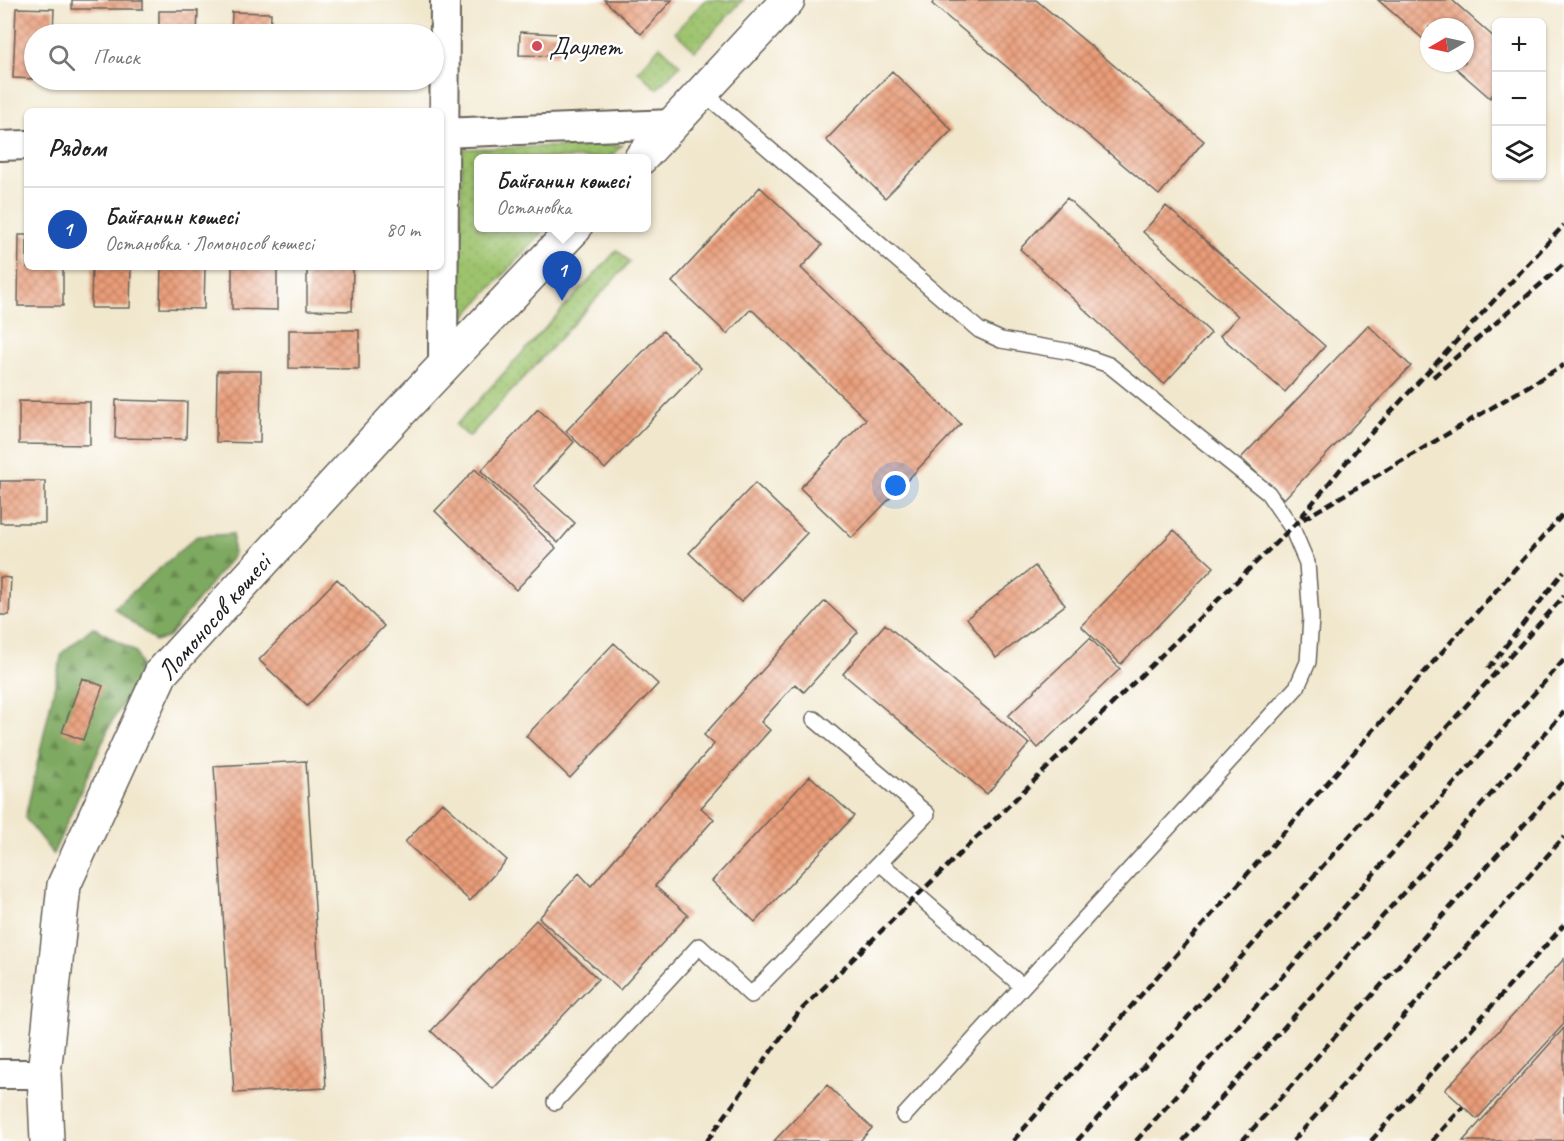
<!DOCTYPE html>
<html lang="ru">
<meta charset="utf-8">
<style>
body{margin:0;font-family:Caveat,sans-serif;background:#f6f6f6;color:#222}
.controls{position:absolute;right:18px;top:18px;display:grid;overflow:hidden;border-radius:9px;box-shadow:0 2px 4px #0004}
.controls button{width:54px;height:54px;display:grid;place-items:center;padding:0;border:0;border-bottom:2px solid #e0e0e0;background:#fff;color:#222;font:30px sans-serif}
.compass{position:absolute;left:1420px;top:18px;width:54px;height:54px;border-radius:50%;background:#fff;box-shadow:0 2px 4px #0004;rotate:261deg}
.you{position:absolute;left:896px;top:486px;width:21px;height:21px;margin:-15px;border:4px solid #fff;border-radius:50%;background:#1a73e8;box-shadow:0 0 0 9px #1a73e833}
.badge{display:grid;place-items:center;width:39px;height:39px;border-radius:50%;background:#7c3aed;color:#fff;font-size:20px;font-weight:700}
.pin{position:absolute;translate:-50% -50px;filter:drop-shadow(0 2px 3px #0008)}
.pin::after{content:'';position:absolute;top:32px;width:21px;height:18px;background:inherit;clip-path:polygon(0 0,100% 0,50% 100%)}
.popup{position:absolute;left:474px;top:154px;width:177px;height:78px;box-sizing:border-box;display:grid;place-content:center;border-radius:9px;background:#fff;filter:drop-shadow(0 2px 4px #0005);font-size:20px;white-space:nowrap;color:#767676}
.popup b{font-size:22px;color:#222}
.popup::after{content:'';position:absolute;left:50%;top:100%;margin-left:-12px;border:12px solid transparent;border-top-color:#fff}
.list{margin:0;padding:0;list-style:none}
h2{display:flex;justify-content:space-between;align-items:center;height:78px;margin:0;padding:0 24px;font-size:26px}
h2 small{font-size:20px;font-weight:400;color:#767676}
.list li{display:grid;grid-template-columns:39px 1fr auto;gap:18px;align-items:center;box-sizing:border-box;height:84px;padding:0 24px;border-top:2px solid #e0e0e0}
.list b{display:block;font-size:22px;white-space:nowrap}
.list p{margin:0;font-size:20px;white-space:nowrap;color:#767676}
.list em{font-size:20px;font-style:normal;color:#767676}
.icon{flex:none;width:33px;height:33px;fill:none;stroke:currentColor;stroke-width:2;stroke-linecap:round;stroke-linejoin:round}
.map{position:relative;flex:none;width:1564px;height:1141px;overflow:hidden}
.search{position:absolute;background:#fff;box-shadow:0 2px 4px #0004;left:24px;top:24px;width:420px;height:66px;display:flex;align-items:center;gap:15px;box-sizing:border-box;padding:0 21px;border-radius:33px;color:#767676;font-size:22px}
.panel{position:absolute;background:#fff;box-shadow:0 2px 4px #0004;left:24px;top:108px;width:420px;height:162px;border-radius:9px}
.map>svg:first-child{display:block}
.grass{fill:url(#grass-dots);stroke:#5c7044;stroke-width:1.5}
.forest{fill:url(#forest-firs);stroke:#4d623e;stroke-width:1.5}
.building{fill:url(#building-cross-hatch)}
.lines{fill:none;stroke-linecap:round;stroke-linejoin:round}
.service-casing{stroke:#67635a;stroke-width:18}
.minor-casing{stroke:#67635a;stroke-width:32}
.tertiary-casing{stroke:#67635a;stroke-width:36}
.service{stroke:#fff;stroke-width:15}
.minor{stroke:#fff;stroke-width:28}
.tertiary{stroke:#fff;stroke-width:33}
.rail{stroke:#1c1c1c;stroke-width:4.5;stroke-dasharray:9 4.5;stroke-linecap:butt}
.poi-dot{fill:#d1495b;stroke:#fff;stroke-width:2}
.labels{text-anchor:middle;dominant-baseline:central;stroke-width:5;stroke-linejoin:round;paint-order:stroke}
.poi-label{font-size:26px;fill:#1c1c1c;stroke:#fff;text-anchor:start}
.street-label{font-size:26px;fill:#1c1c1c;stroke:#fff}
</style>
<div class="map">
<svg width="1564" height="1141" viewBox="0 0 1564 1141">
<defs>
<pattern id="grass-dots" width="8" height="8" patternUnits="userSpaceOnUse" patternTransform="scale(1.5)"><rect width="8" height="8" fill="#9dc36d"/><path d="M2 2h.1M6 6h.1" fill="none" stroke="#87a75e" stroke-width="1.8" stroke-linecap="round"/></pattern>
<pattern id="forest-firs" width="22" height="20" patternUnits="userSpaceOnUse" patternTransform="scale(1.5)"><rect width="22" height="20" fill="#7ea960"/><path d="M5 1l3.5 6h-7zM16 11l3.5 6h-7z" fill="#66894e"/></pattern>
<pattern id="building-cross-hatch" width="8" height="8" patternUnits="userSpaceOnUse" patternTransform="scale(1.5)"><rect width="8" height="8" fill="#ea9d79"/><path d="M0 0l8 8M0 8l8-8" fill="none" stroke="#bd7f62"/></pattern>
</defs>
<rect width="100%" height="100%" fill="#fff"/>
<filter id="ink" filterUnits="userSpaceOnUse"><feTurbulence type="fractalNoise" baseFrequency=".0167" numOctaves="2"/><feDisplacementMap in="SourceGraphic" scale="12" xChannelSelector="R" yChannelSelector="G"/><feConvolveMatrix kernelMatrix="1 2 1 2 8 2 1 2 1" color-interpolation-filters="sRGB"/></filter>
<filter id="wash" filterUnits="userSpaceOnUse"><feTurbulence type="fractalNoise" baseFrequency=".008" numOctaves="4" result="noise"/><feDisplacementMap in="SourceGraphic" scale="24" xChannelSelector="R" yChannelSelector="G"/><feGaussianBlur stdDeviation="1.35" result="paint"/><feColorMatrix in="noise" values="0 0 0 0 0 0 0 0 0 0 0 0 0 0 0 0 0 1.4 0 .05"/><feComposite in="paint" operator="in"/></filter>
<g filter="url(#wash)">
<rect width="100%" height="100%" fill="#f1e7cd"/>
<path class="grass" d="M705 0H743L695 51 675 32Z
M660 46 680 65 657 89 638 71Z
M622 145 609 158H478V228H546L459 323 462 149Z
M617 250 630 262 469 437 456 425Z"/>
<path class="forest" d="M233 534V556L168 637 155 641 114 608 197 536Z
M93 627 136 652 142 672 111 723 53 854 25 818 62 653Z"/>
<g id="blocks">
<path class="building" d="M72 0H143V9H72Z
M604 0H672L641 34Z
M935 0H1036L1204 141 1159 195 932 4Z
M1378 0H1452L1496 39V90L1490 98 1450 63H1465V27H1429V44Z
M16 8 54 9 53 34H34V79L13 78Z
M159 11H198L197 34H159Z
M232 12 271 13 270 34H231Z
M286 30 357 31V34H286Z
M520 32 558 34 557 56 519 55Z
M892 71 952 130 885 198 826 140Z
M230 80H269V83L230 82Z
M760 187 822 245 801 268 961 424 852 538 800 488 866 419 751 309 727 334 672 282Z
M1067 198 1211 333 1164 384 1020 249Z
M1166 206 1325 346 1285 392 1220 336 1238 316 1143 232Z
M19 235H27V267H63V306H18Z
M92 267H131L130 308H91Z
M161 267H205L204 309 160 308Z
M232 267H277V310L232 309Z
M307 267H353L352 311 307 310Z
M1368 325 1411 366 1284 499 1241 458Z
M289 330H359V369L289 368Z
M663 331 701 368 605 469 566 431Z
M217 371H261L260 443 216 442Z
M116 400 187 402 186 439 115 438Z
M19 401 90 402V445L19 444Z
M538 409 574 442 534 486 575 523 558 543 481 471Z
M475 469 556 548 516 590 435 511Z
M0 481H45V523H0Z
M755 483 807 533 741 602 689 553Z
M1174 530 1214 567 1121 664 1081 626Z
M1035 566 1065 605 996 658 967 618Z
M0 577 11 578 9 615H0Z
M337 579 384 626 307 706 259 660Z
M825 601 858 632 804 692 795 684 761 722 770 730 701 808 714 819 655 886 688 915 620 990 539 918 579 873 591 886 714 744 704 735Z
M885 624 1029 744 987 794 843 674Z
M1090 638 1120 669 1038 748 1008 716Z
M614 643 658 684 570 778 526 736Z
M82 678 103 686 83 740 62 732Z
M306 761 326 1088 234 1093 214 766Z
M810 776 854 816 755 922 712 881Z
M442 802 507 860 470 901 405 842Z
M536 920 598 979 493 1089 431 1031Z
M1564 959V1024L1477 1119 1445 1090Z
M1564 1028V1141H1463Z
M827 1085 872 1128 860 1141H774Z"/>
</g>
</g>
<g filter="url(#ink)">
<use href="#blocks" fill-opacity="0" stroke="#67635a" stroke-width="1.5"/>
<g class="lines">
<g class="service-casing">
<path id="service" d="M703 92 979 330 1001 340 1072 352 1109 365 1268 493 1292 528 1307 563 1311 618 1308 662 1297 687 904 1116
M880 863 1022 986
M555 1102 699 946 751 995 927 814 814 719"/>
</g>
<g class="minor-casing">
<path id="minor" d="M441 133 673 124
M0 146 27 145
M443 365 445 0
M0 1074H44"/>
</g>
<g class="tertiary-casing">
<path id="tertiary" d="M641 158 788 0
M47 1141 44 1074 64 885 161 673 400 412 575 228"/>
</g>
<use href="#service" class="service"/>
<use href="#minor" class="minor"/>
<use href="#tertiary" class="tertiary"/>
<path class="rail" d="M1433 377 1564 264
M1301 517 1362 443 1564 225
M1488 669 1564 571
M707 1141 799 1012 1295 524 1564 365
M1013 1141 1564 513
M1077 1141 1564 596
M1136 1141 1564 660
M1183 1141 1564 712
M1242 1141 1564 780
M1293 1141 1564 837
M1371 1141 1564 925
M1432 1141 1463 1107"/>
</g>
</g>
<circle class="poi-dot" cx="537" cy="46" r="6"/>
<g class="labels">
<g class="poi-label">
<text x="549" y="46">Даулет</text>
</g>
<g class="street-label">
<text transform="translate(214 617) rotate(-49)">Ломоносов көшесі</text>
</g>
</g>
</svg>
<div class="controls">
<button>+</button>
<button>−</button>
<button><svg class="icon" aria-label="layers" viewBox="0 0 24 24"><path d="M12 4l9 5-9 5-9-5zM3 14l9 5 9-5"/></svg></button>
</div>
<svg class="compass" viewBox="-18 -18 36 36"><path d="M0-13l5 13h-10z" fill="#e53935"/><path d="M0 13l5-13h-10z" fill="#767676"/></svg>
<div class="you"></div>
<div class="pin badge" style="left:562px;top:301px;background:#1a4fb4">1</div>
<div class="popup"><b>Байғанин көшесі</b>Остановка</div>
<div class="search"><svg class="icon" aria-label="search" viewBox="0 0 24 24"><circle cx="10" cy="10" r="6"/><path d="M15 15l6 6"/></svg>Поиск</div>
<section class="panel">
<h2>Рядом<small></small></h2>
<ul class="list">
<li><span class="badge" style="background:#1a4fb4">1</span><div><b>Байғанин көшесі</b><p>Остановка · Ломоносов көшесі</p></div><em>80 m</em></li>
</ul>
</section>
</div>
